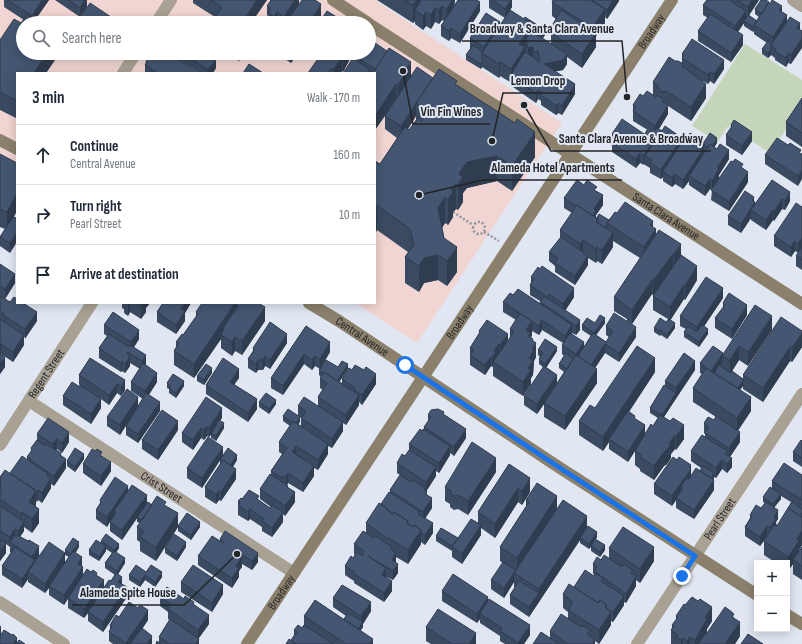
<!DOCTYPE html>
<meta charset="utf-8">
<style>
body{margin:0;font-family:"Sofia Sans Condensed",sans-serif;background:#f6f6f7;color:#1f2937}
.controls{position:absolute;right:12px;bottom:12px;display:grid;overflow:hidden;border-radius:0px;box-shadow:0 2px 10px #0003}
.controls button{width:36px;height:36px;display:grid;place-items:center;padding:0;border:0;border-bottom:1px solid #e0e1e3;background:#fff;color:#1f2937;font:20px sans-serif}
.stop{position:absolute;width:12px;height:12px;margin:-9px;border:3px solid #1a73e8;border-radius:50%;background:#fff}
.stop.end{background:#1a73e8;border-color:#fff;box-shadow:0 1px 4px #0008}
.list{margin:0;padding:0;list-style:none}
h2{display:flex;justify-content:space-between;align-items:center;height:52px;margin:0;padding:0 16px;font-size:17px}
h2 small{font-size:13px;font-weight:400;color:#747a83}
.list li{display:grid;grid-template-columns:26px 1fr auto;gap:12px;align-items:center;box-sizing:border-box;height:60px;padding:0 16px;border-top:1px solid #e0e1e3}
.list b{display:block;font-size:15px;white-space:nowrap}
.list p{margin:0;font-size:13px;white-space:nowrap;color:#747a83}
.list em{font-size:13px;font-style:normal;color:#747a83}
.icon{flex:none;width:22px;height:22px;fill:none;stroke:currentColor;stroke-width:2;stroke-linecap:round;stroke-linejoin:round}
.map{position:relative;flex:none;width:802px;height:644px;overflow:hidden}
.search{position:absolute;background:#fff;box-shadow:0 2px 10px #0003;left:16px;top:16px;width:360px;height:44px;display:flex;align-items:center;gap:10px;box-sizing:border-box;padding:0 14px;border-radius:22px;color:#747a83;font-size:15px}
.panel{position:absolute;background:#fff;box-shadow:0 2px 10px #0003;left:16px;top:72px;width:360px;height:232px;border-radius:0px}
.map>svg:first-child{display:block}
.commercial{fill:#f0d5d2;fill-rule:evenodd}
.green{fill:#c4d5b9}
.lines{fill:none;stroke-linecap:round;stroke-linejoin:round}
.path{stroke:#90959d;stroke-width:2.5;stroke-dasharray:2 2;stroke-linecap:butt}
.street{stroke:#a9a193;stroke-width:12}
.secondary{stroke:#8b806b;stroke-width:12}
.wall{fill:#3a4a61;fill-rule:evenodd}
.shaded-wall{fill:#303c4f}
.building{fill:#445671;stroke:#303c4f}
.route{stroke:#1a73e8;stroke-width:5}
.labels{text-anchor:middle;dominant-baseline:central;stroke-width:4;stroke-linejoin:round;paint-order:stroke}
.street-label{font-size:12px;fill:#232529;stroke:#e0e7f2}
.leader{fill:none;stroke:#232529;stroke-width:1.5}
.callout-dot{fill:#232529;stroke:#e0e7f2;stroke-width:1.5}
.callout-label{font-size:13px;text-anchor:middle;font-weight:bold;fill:#232529;stroke:#e0e7f2;stroke-width:4;stroke-linejoin:round;paint-order:stroke}
</style>
<div class="map">
<svg width="802" height="644" viewBox="0 0 802 644">
<rect width="100%" height="100%" fill="#e0e7f2"/>
<path class="commercial" d="M0 0H375L562 123 417 343 355 303H375V73H17V177L0 169ZM23 23H369V53H23Z"/>
<path class="green" d="M745 44 802 80V104L773 150 768 152 742 134 738 128 727 127 718 142 692 126Z"/>
<g class="lines">
<path class="path" d="M453 212 473 225
M473 228a6 6 0 1 1 12 0a6 6 0 1 1-12 0Z
M484 232 499 241"/>
<g class="street">
<path d="M793 0 802 6"/>
<path d="M156 23 171 0"/>
<path d="M123 73 136 53"/>
<path id="s1" d="M29 401 294 573"/>
<path id="s2" d="M0 445 92 303"/>
<path d="M0 602 64 644"/>
<path id="s3" d="M637 644 802 394"/>
</g>
<g class="secondary">
<path d="M333 0 368 23"/>
<path id="s4" d="M369 24 802 304"/>
<path d="M0 140 17 149"/>
<path id="s5" d="M309 303 339 321 554 464 757 595"/>
<path d="M787 615 802 624"/>
<path id="s6" d="M247 644 672 0"/>
</g>
</g>
<path class="wall" d="M4 0H49L35 20 59 53V54L46 73H17L16 118 0 110V40L21 23 24 20 4 7Z
M55 0H87V7L80 17Z
M193 0H267L251 23H211L215 17 193 3Z
M299 0V4L286 23H268V16L267 15V6Z
M377 0H455L454 5 480 11 460 43 451 38 449 41 441 36V26L444 21 442 20 439 24 435 22 431 29 426 26 423 30 415 24V21L413 23Z
M489 0H512V7L510 10 545 35 542 39 551 44V33L553 31V24L556 19 552 16V2L553 0H619V1L607 19 605 17V23L596 36V47L582 68 567 57V64L563 70 555 71 575 94 562 115 558 113 556 115 541 105V101L538 99 536 103 510 85V82L500 76 499 78 482 67 481 69 466 60V55L471 48H470V38L500 26 505 18 489 8Z
M707 0H759L749 15 757 21 759 17 755 14V9L769 2 770 4 782 12 787 21 800 23 791 64 788 63 786 67 775 60V58L771 55 768 58 762 54V49L767 43 754 34V30L753 32 744 26V23L738 32 743 45 731 62 698 41V31L708 18 703 15V5Z
M174 53H207L216 68 213 73H199L174 57Z
M232 53H244L239 61 232 56Z
M276 53H298L291 63Z
M311 53H356L352 58 351 57 343 72 342 71 341 73H308L319 58Z
M682 54 724 69 714 84 710 81 708 84 703 81 706 98 691 121 668 106V114L659 129 682 142 685 140 717 143 714 147 729 159 719 175V178L743 169 748 182 729 211 711 200 712 190 710 189 705 196 689 185V181L683 189 675 184 672 187 663 181V177L661 179 650 173V168L645 165V163L644 165 640 163 636 168 612 152V134H645L651 132 633 121V105L643 96 653 95V82L675 61 682 65Z
M355 56 411 76 433 78 457 86 535 157 512 191 497 181 467 188 463 193V202L458 210 456 209 453 212V217L448 225 445 223 442 228 444 238 457 272 447 286 438 280 424 283 419 292 405 283V257L408 252 377 230 376 232 375 231V161L380 164 397 138 385 129V116L375 130V73H344L355 59ZM416 116V120L409 130 408 129Z
M146 61 198 73H145V65Z
M802 98V147L786 136V122Z
M731 125 752 141 742 155 726 145V135L731 128Z
M0 154 14 217 10 253 0 246V237L5 229 0 227Z
M801 154 798 186 765 164V155Z
M772 180 790 201 785 210 782 209 774 221 773 220 766 230 751 220V218L741 233 728 225V216L754 201 755 204Z
M584 185 597 192 603 205 596 215V218L609 220 617 213 653 227 656 234 681 255 697 280 685 300 684 299 670 320 675 328 667 339 661 335 660 336 654 332V328L666 322 668 319 653 310V295L652 294 632 324 627 321V319L614 311V297L640 258 613 241V247L602 264 597 261 596 263 588 258V265L575 285 555 272V266L549 261V252L560 238V230L572 213 564 208V198Z
M802 207V270L796 266V256L798 253 795 251 791 257 774 246V236Z
M0 264 15 283 5 299 37 321 24 338V345L13 362 1 354 5 367 0 374Z
M531 277 574 297 565 311 580 330 576 335 572 333V334L584 347 591 336 582 330V325L595 323H605L596 335 606 342 609 337 606 335V326L636 337 619 362 605 353 595 368 597 383 565 430 544 417V404L537 414 524 405V396L543 367 539 364V359L540 357 538 355V350L557 351 546 368 557 383 564 372 559 368V364L564 356 562 354V345L563 343 542 330 539 335 532 331V335L531 338 533 341 536 357 534 361 533 375 531 378V384L523 396 493 376V366L492 367 491 366 485 375 470 365V348L479 334V331L508 341 510 339V329L516 320 503 312V302L513 295 540 303V301L530 295V285L531 283Z
M723 298 704 326 708 334 699 347 684 337V332L686 329 680 326V316Z
M122 303H150L146 308V312L141 319 130 312 128 316 124 313V309L122 308Z
M163 303H191L185 313V321L176 334 157 322V312Z
M238 303V305L265 321 242 355 235 351 232 356 221 348V339L194 378 174 365V351L176 347V342L183 335 196 316V312Z
M723 303 747 315 732 339 715 328V318L723 307Z
M755 305 748 366 739 360 731 373 743 379V375L802 331V347L792 362 790 361 763 402 743 389V386L740 390 751 411 738 431 740 442 730 457 732 467 727 473 722 469 716 478 714 477 713 480 714 490 694 519 676 508V500L672 506 654 494V484L691 476 700 471 701 468 691 461V451L705 437V434L704 433V423L714 420 716 417 693 402V388L702 374 700 373V363L723 355Z
M104 325 139 339 134 347 146 365 157 382 149 395 160 411 138 443 126 435V426L136 410 120 435 107 426V417L138 406 143 399 131 391V382L140 369 130 363V366L125 373 122 371 121 372 99 358V348L107 336 104 334Z
M306 326 330 352 320 369 315 366 312 370 304 364 283 395 271 388V378Z
M287 343 270 369 265 366 263 370H258L256 373 248 368V359L253 352V348Z
M90 358 125 390 121 396 117 393 109 405 101 399V408L91 424 63 405V396L80 387V386L79 384V375Z
M319 370 342 383V379L376 384 362 405 359 402V405L346 425 343 423V431L332 448 328 446V454L318 470 314 468V476L303 492 288 483 287 485 295 502 285 516 283 514V522L272 537 262 531V527L250 519 248 521 238 515V501L242 499 259 500 270 508 271 507 260 499V489L271 475V471L282 454 279 452V442L290 426 283 421V416L300 422 298 424 301 426V418L298 416V406H318V397L323 390 320 388V378L321 377 319 375Z
M695 370 664 417 684 439 676 450 675 449 671 454V458L667 464 664 466 654 480 640 471V469L635 465V451L628 462 609 449V442L603 451 579 435V421L595 408 655 372 629 412 635 419 645 433 653 426 658 418 650 413V408L665 386V381Z
M212 373 204 385 197 381V376Z
M239 378 234 384 257 409 248 422 206 394V385Z
M167 383 184 386 176 398 169 393V389L167 388Z
M259 402 276 404 269 414 259 407Z
M428 415H444L466 438 454 456 450 453V455L439 473 436 471V476L426 491 432 508 425 519 433 533 425 545 421 542V544L408 564 396 557V563L398 573 393 580 386 577 392 591 384 602 354 583V581L345 575V566L353 558 355 555 354 554V544L366 533V523L390 493V490L400 475 397 473V463L405 456 409 451V444L424 429V427L428 422Z
M222 418 220 420 224 428 216 441 211 438V435L209 437 207 436 204 440 201 438 193 450 182 442V433Z
M178 430 158 460 142 449V440Z
M37 434 69 442 62 453 57 449 56 450 61 455 66 468 54 486 51 484V488L42 503 38 500 36 502V505L35 506 39 523 32 533 24 527V531L20 537 28 541 35 563 65 553V550L79 547 75 553 82 566 83 576H97L104 588 111 581 115 575 105 568V563L112 553 106 549V551L99 561 89 555V550L101 543V541L119 548 116 553 125 563 118 574 127 597 103 632 88 621V613L84 618 68 608V598L64 605 49 595V588L45 593 28 582V579L22 588 2 575V566L11 553 10 552V547L6 544V553L0 561V477L10 474V473L27 460V457L31 452V448L37 440ZM65 555 69 557 65 562Z
M802 441V467L793 461V452Z
M102 456 111 471 101 486 83 473V464Z
M223 456 237 460 233 467 236 479 221 501 219 500 216 504 205 497V487L220 464V460L202 488 187 478V468Z
M84 459 75 472 67 466V461Z
M509 464 530 492 522 505 518 502 495 538 481 528V535L462 564 452 557V551L436 541V536L458 538 478 523V512Z
M496 472 468 515 458 509 454 510 450 507V504L445 501V487Z
M802 475V545L799 550V551L802 547V580L793 574V564L788 571 787 570V563H776L764 555V541L760 546 745 536V527L750 518V515L761 508 765 503 763 502V497L772 488V481ZM781 496 791 502 788 508V509L777 526 776 522 778 519 774 507 781 499Z
M128 492 147 503 152 505 166 506 178 527 156 561 140 551V542L137 540V527L140 523 137 522V517L122 540 110 531V522L113 516 107 527 96 519V510L100 504V500Z
M526 500 557 508 587 528 597 537 596 539 605 550 600 557 591 551V547L589 549 580 543V540L529 617 510 604V595L515 588 514 587V582L504 598 491 589V580L503 563 500 561V547L526 507Z
M178 526 200 527 191 540 178 531Z
M220 539 258 562 252 570 242 564V567L239 571V577L232 588 198 565V556L220 541Z
M186 547 177 561 165 553V548Z
M609 548 654 561 640 583 636 580V586L626 603 624 602V605L613 622 611 621V625L599 644 595 641V644H533L550 638V631L568 618V612L563 608V594L574 587 594 576V574H593V564L601 560 609 558Z
M146 572 162 577 155 587 145 580 140 587 129 580V575Z
M181 582 223 594 212 612 181 592Z
M442 591 488 601 530 635 524 644H505L500 641V636L480 623V619L477 623 442 601Z
M160 597 194 605 209 624 199 638V644H156L159 642V637L170 620 168 619V612L160 606Z
M333 598 371 611 363 624V627L360 631 373 644H286L291 641 294 635V630L302 628 304 625V616L344 619 346 616 333 607Z
M732 613 740 636 735 644H671V630L672 628V625L676 620V616L712 621 707 629V633Z
M119 617 148 620 142 629 152 644H113L109 641V632L110 630V625Z
M426 627 476 644H431L426 641Z"/>
<path class="shaded-wall" d="M42 0H49L33 23H32V16Z
M85 0H87V7L80 17V8Z
M257 0H267L251 23H242Z
M295 0H299V4L286 23H284V17Z
M417 0H428L415 10V21L413 23V5Z
M450 0H455L454 11 447 23V9Z
M511 0H512V7L505 18V9Z
M613 0H619V1L607 19V10Z
M752 0H759L748 17V7Z
M480 2V11L460 43V34Z
M321 4V18L318 23H309Z
M442 6V20L439 24V10Z
M782 6V16L779 10Z
M435 8V22L431 29V15Z
M605 9V23L596 36V47L582 68V54L592 39V28Z
M746 11V20L744 21V23L735 36V26Z
M277 12V22L276 23H274V17Z
M426 12V26L423 30V16Z
M787 15V25L773 46V37Z
M500 22V31L484 54V47Z
M800 23V33L797 28Z
M532 24V38L526 39 525 61 511 76V69L519 44Z
M754 25V30L753 32V27Z
M451 28V38L449 41V31Z
M545 30V35L542 40V35Z
M743 35V45L731 62V53Z
M802 38V48L791 64V55Z
M533 47V57L528 58V48Z
M771 50V55L768 58V53Z
M47 53H59V54L46 73H34Z
M241 53H244L239 61V56Z
M291 53H298L291 63Z
M346 53H351V57L343 72V58Z
M352 53H356L352 58Z
M788 53V63L786 67V58Z
M567 54V64L563 70 544 74V64Z
M342 57V71L341 73H333V70Z
M216 59V68L213 73H208V70Z
M724 60V69L714 84V74Z
M411 62V76L398 99V85L406 69Z
M482 62V67L481 69V64Z
M500 62V76L499 78V64Z
M710 72V81L708 84V75Z
M433 78 416 103V116L401 140V126Z
M396 84V98L375 130V116Z
M575 84V94L562 115V106Z
M706 84V98L691 121V107Z
M538 90V99L536 103V93Z
M17 98V117L16 118V100Z
M558 103V113L556 115V106Z
M668 105V114L655 135V126Z
M535 132V157L512 191V166Z
M752 132V141L742 155V146Z
M650 138V147L651 144V154L645 156V163L644 165V156L647 142Z
M682 138V147L663 171V177L661 179V170Z
M717 138V143L710 154V149Z
M704 142V152L703 154V160L689 176V181L683 189V180L700 148Z
M729 150V159L719 175V179L712 190V181L717 168Z
M640 153V163L636 168V159Z
M497 156V181L467 188 463 193V202L458 210V185L459 174 467 162Z
M802 170V179L798 186V176Z
M748 172V182L729 211V202Z
M675 174V184L672 187V178Z
M710 179V189L705 196V186Z
M456 184V209L453 212V217L448 225V200L451 190Z
M790 192V201L785 210V201Z
M17 193V211L7 230V212Z
M603 195V205L596 215V220L592 226 594 209Z
M445 197V223L438 234V208Z
M754 197V204L755 202V212L751 210V218L741 233V224L752 200Z
M782 199V209L774 221V212Z
M377 205V230L376 232V207Z
M773 210V220L766 230V220Z
M653 221V233L656 229V243L644 261V247L650 225Z
M17 233V242L10 253V243Z
M613 233V247L602 264V250Z
M802 238V247L798 253V244Z
M583 240V254L580 258V244Z
M795 241V251L791 257V247Z
M681 244V258L674 268V254Z
M457 247V272L447 286V261Z
M597 247V261L596 263V249Z
M673 254V268L653 295V281Z
M438 255V280L424 283 419 292V266L424 258Z
M588 256V265L575 285V276Z
M697 266V280L685 300V286Z
M15 274V283L5 299V289Z
M652 280V294L632 324V310Z
M684 285V299L670 321V307Z
M574 288V297L563 314V304Z
M723 288V298L697 337V327Z
M128 303H130V312L128 316Z
M143 303H150L146 308V312L141 319V305Z
M185 303H191L185 313V321L176 334V325L181 309Z
M235 303H238V312L223 328V336L221 335V339L194 378V364Z
M747 305V315L732 339V329Z
M265 307V321L242 355V341Z
M37 312V321L25 339V329Z
M772 316V330L748 366V352Z
M605 318V323L594 338V333Z
M542 320V330L539 335V326Z
M580 320V330L576 335V326Z
M532 321V335L531 337V346L526 330Z
M675 323V328L667 339V335Z
M572 325V334L565 345V336Z
M636 327V337L619 362V353Z
M708 329V334L699 347V342Z
M139 330V339L131 352V342Z
M802 333V347L792 362V348Z
M287 334V343L270 369V360Z
M508 334V343L500 355V345Z
M24 335V345L13 362V352Z
M235 337V351L232 356V342Z
M533 339V348L536 343V357L534 361 533 375 531 378V384L523 396V382Z
M330 342V352L320 369V359Z
M584 342V351L576 364V354Z
M1 344V354L0 355V346Z
M499 344V353L493 362V366L492 367V358L494 351Z
M605 344V353L589 377V368Z
M739 346V360L730 374V360Z
M557 347V351L545 369V364Z
M790 347V361L763 402V388Z
M128 352V359L130 356V366L125 373V364L127 354Z
M723 353 722 363 713 377 711 371Z
M304 354V364L283 395V386Z
M146 355V365L142 370V361Z
M265 356V366L263 370V360Z
M315 356V366L312 370V360Z
M5 357V367L0 374V364Z
M491 357V366L485 375V365Z
M655 358V372L610 440 609 439V442L603 451V437Z
M258 360V370L256 373V364Z
M122 361V371L121 372V363Z
M695 361V370L676 398V388Z
M348 364V369L336 387V382Z
M212 368V373L204 385V380Z
M239 369V378L230 391V382Z
M597 369V383L565 430V416Z
M157 373V382L145 400V391Z
M376 374V384L362 405V395Z
M557 375V384L544 403V404L537 414V404Z
M125 380V390L121 396V386Z
M184 381V386L176 398V393Z
M743 381V386L735 397V392Z
M117 384V393L109 405V395Z
M676 393V398L662 420V415Z
M359 395V405L346 425V415Z
M138 397V407L120 435V425Z
M751 397V411L737 431V418Z
M101 399V408L91 424V414Z
M257 399V409L248 422V413Z
M276 400V404L269 414V409Z
M160 402V411L138 443V434Z
M222 408V418L211 434 209 437V428Z
M300 417V422L295 429V424Z
M178 421V430L158 460V450Z
M343 422V431L332 448V439Z
M224 423V428L216 441V436Z
M645 425V435L628 462V452Z
M684 425V439L676 450V436Z
M207 426V436L204 440V430Z
M201 428V438L193 450V440Z
M466 429V438L454 456V447Z
M69 432V442L62 453V443Z
M740 432V442L729 458V448Z
M675 435V449L671 454V458L667 464 664 466 654 480V466Z
M57 439V449L53 454V444Z
M328 444V454L318 470V460Z
M296 446V455L292 452Z
M450 446V455L439 473V463Z
M223 447V456L202 488V478Z
M84 454V459L75 472V467Z
M237 455V460L230 471V466Z
M496 458V472L468 515V501Z
M732 458V467L727 473V464Z
M66 459V468L54 486V476Z
M722 460V469L716 478V468Z
M111 462V471L101 486V476Z
M691 465V478L683 488 681 486V493L676 498V500L672 506V496Z
M314 466V476L303 492V483Z
M436 467V476L426 492V482Z
M236 469V479L221 501V492Z
M288 473V483L286 487V478Z
M714 473V478L710 485V480Z
M48 474V483L51 478V488L42 503V493L47 476Z
M283 476V485L282 487V478Z
M530 478V492L522 505V491Z
M714 480V490L694 519V510Z
M128 486V495L114 511V515L107 527V517Z
M518 488V502L495 538V524Z
M38 490V500L37 502V493Z
M219 490V500L216 504V495Z
M36 491V505L29 516V502Z
M295 492V502L285 516V506Z
M781 494V499L773 509V504Z
M147 495V504L122 540V530Z
M557 496V510L517 572V558Z
M432 498V508L423 521V512Z
M39 509V523L32 533V519Z
M250 509V519L248 521V512Z
M778 510V519L776 522V528L770 537V528L774 517Z
M22 512V524L24 522V531L18 540V531L21 525V514Z
M283 512V522L272 537V528Z
M178 513V527L156 561V547Z
M587 516V529L580 538V540L529 617V607L539 594V589Z
M200 522V527L191 540V535Z
M433 523V533L425 545V535Z
M481 525V535L462 564V554Z
M767 526V536L760 546V537Z
M15 529V539L10 542V537Z
M421 530V544L408 564V550Z
M802 531V545L799 550V555L793 560V564L788 571V557L797 539Z
M597 532V537L589 549V544Z
M79 542V547L72 559V554Z
M186 542V547L177 561V556Z
M6 543V553L0 561V552Z
M119 544V548L114 555V550Z
M605 545V550L600 557V552Z
M39 546V556L35 562V570L28 572V579L22 588V579L32 564V557Z
M106 546V551L99 561V557Z
M654 547V561L640 583V569Z
M65 553V563L49 586V588L45 593V584Z
M258 553V562L252 570V561Z
M396 553V563L392 560Z
M82 557V567L78 564Z
M242 557V567L239 571V577L232 588V578L236 566Z
M125 558V563L117 576V571Z
M398 564V573L393 580V571Z
M83 567V576L64 605V595Z
M386 568V577L382 575Z
M162 572V577L155 587V582Z
M514 573V582L504 598V588Z
M145 575V580L140 587V582Z
M636 576V586L626 603V594Z
M122 577V587L118 582Z
M104 580V589L88 612V613L84 618V609Z
M392 581V591L384 602V593Z
M223 585V594L212 612V603Z
M127 587V597L103 632V622Z
M624 596V605L613 622V612Z
M488 597V606L480 614V619L477 623V614Z
M371 602V611L363 624V627L356 638V633L361 624V616Z
M606 604 611 612V625L599 644V630L605 607Z
M712 607V621L707 629V633L700 644H695V640L705 617Z
M148 610V620L132 644H126Z
M209 615V624L198 639V630Z
M740 622V636L735 644H725Z
M1 625V635L0 636V627Z
M530 625V635L524 644H518Z
M476 633V644H469Z
M152 636V644H147Z
M690 637V644H687V641Z
M17 638V644H13Z
M683 638V644H681V640Z
M199 639V644H196Z
M373 639V644H369Z
M595 639V644H592Z"/>
<path class="building" d="M8 0H42L32 16Z
M69 0H85L80 8Z
M211 0H257L242 23H211L222 7Z
M271 0H295L284 17 277 12 274 17 268 13 271 8 267 6Z
M302 0H315L321 4 309 23H286Z
M405 0H417L413 5Z
M421 0H452L447 9 442 6 439 10 435 8 431 15 426 12 423 16 415 10Z
M458 0H477L480 2 460 34 451 28 449 31 441 26Z
M492 0H511L505 9Z
M553 0H590L605 9 592 28 552 2Z
M592 0H613L607 10Z
M707 0H729L746 11 735 26 703 5Z
M737 0H752L748 7Z
M761 0H766L769 2 762 14 755 9Z
M772 0 782 6 779 10 787 15 773 37 754 25 768 3 770 4Z
M90 3 117 21 116 23H83L79 20Z
M510 10 532 24 519 44 525 47 511 69 500 62 499 64 482 53Z
M561 10 596 33 582 54 551 33 556 26 553 24Z
M327 11 343 21 342 23H319Z
M486 13 500 22 484 47 470 38Z
M710 14 743 35 731 53 698 31Z
M27 15 39 23H23V53H47L34 73H17V98L16 100 0 92V40L14 19 21 23Z
M748 15 757 21 753 27 744 21Z
M525 17 545 30 542 35 538 36 532 32V24L524 19Z
M790 17 800 23 797 28 802 31V38L791 55 788 53 786 58 775 51 776 49 771 45Z
M345 18 352 23H342Z
M278 21 282 23H276Z
M531 31 567 54 563 60 544 64 575 84 562 106 558 103 556 106 541 95 543 93 538 90 536 93 510 76 525 52 540 62 538 51 533 52V47L528 48 526 39Z
M369 39 387 51 375 69 355 56 357 53H369Z
M692 39 724 60 714 74 710 72 708 75 682 58 684 55 682 54Z
M768 41 772 43 771 45V50L768 53 762 49Z
M473 45 483 52 482 53V62L481 64 466 55Z
M389 48 411 62 406 69 408 70 398 85 396 84 375 116V73H373Z
M152 53H168L198 73H158L145 65 147 62 146 61Z
M183 53H207L216 59 208 70Z
M234 53H241L239 56Z
M322 53H346L343 58 342 57 333 70 331 69 328 73H308Z
M669 57 675 61H678L682 63V66L706 84 691 107 666 91 662 92 659 89 658 86 653 82Z
M353 58 370 70 368 73H346L344 72Z
M249 64 263 73H243Z
M417 67 433 78 401 126 385 116Z
M439 69 457 81 455 84 515 123 517 119 535 132 512 166 497 156 467 162 459 174 463 177 458 185 456 184 451 190 453 192 448 200 445 197 438 208 444 238 457 247 447 261 438 255 424 258 419 266 405 257 414 245 410 229 377 205 376 207 375 206V161L380 164 405 127 409 130 418 118 422 121 428 111 416 103Z
M647 91 656 97 657 95 664 100 663 102 668 105 655 126 633 111 636 107 633 105 640 94 643 96Z
M802 98V133L786 122Z
M622 119 650 138 647 142 651 144 644 156 640 153 636 159 612 143 616 136 612 134Z
M734 120 752 132 742 146 726 135 732 126 731 125Z
M665 126 682 138 661 170 650 163 652 160 645 156Z
M657 128 662 131 654 143 650 141V138L645 134 647 130 650 132 653 129 655 130Z
M690 133 704 142 700 148 703 150 683 180 675 174 672 178 663 171 684 139 685 140Z
M710 133 717 138 712 146 710 144 708 148 704 145V142Z
M777 138 788 145 790 143 801 150 799 153 802 154V170L798 176 765 155Z
M710 144 717 149 720 144 729 150 717 168 719 169 712 181 710 179 705 186 689 176Z
M0 154 17 163V193L7 212 0 209Z
M735 159 743 164 741 167 748 172 729 202 711 190 731 161 733 162Z
M577 180 584 185 587 180 597 187 594 190 603 195 594 209 596 211 593 216 577 205 576 206 564 198Z
M772 180 790 192 785 201 782 199 774 212 773 210 766 220 751 210Z
M745 191 754 197 752 200 755 202 741 224 728 216Z
M625 202 653 221 650 225 656 229 644 247 607 223 615 212 617 213Z
M796 203 802 207V238L798 244 795 241 791 247 774 236Z
M577 205 598 219 596 222 613 233 602 250 597 247 596 249 583 240 580 244 560 230Z
M599 214 609 220 607 223V226L606 228 598 223V219H596Z
M17 216V233L10 243 0 237 13 217 16 218Z
M659 230 681 244 674 254H673L653 281 652 280 632 310 627 307V306L614 297Z
M561 237 588 256 575 276 555 263 558 258 549 252Z
M802 247V260L796 256Z
M681 255 697 266 685 286 684 285 670 307 653 296Z
M0 264 15 274 5 289 0 286Z
M542 266 574 288 563 304 549 294 547 297 530 285 534 279 531 277 538 267 540 269Z
M706 277 723 288 697 327 680 316Z
M518 289 572 325 565 336 542 320 539 326 503 302 510 293 513 295Z
M729 293 747 305 732 329 715 318 725 305 723 303Z
M0 296 10 302 14 297 17 299V303H23L37 312 25 329 3 315 4 314 0 311Z
M544 296 580 320 576 326 540 302Z
M137 303H143L141 305Z
M163 303H185L181 309 185 311 176 325 157 312Z
M202 303H235L194 364 174 351 179 343 176 342 182 334 183 335 198 314 196 312Z
M240 303H258L265 307 242 341 235 337 232 342 221 335 224 329 223 328Z
M755 305 772 316 748 352 739 346 730 360 722 356Z
M113 312 139 330 131 342 104 325Z
M520 313 532 321 526 330 531 333 528 336 533 339 532 340 536 343 532 349 534 350 529 358 533 361 528 368 531 370 523 382 493 362 514 332 510 329Z
M614 313 636 327 619 353 605 344 591 365 578 356 593 333 606 342 613 331 606 326Z
M600 315 605 318 594 333 582 325 587 318 595 323Z
M781 317 802 331V333L792 348 790 347 763 388 743 375Z
M660 318 666 322 669 319 675 323 667 335 661 330 660 331 654 328Z
M0 319 24 335 13 352 1 344 0 346Z
M487 320 508 334 500 345 499 344 494 351 496 352 492 358 491 357 485 365 470 355 474 350 470 348 480 332 479 331Z
M270 322 287 334 270 360 265 356 263 360H258L256 364 248 359 254 350 253 348Z
M702 325 708 329 699 342 684 332 688 326 697 332Z
M306 326 330 342 320 359 315 356 312 360 304 354 283 386 271 378Z
M570 333 584 342 576 354 562 345Z
M109 334 129 347 130 345 146 355 142 361 128 352 127 354 130 356 125 364 122 361 121 363 99 348Z
M545 339 557 347 545 364 539 359 543 353 538 350Z
M637 346 655 358 603 437 579 421 590 405 595 408Z
M713 346 723 353 711 371 700 363Z
M566 353 573 359 567 369 559 364Z
M684 353 695 361 676 388 665 381Z
M0 354 5 357 0 364Z
M576 355 597 369 565 416 544 403Z
M90 358 125 380 121 386 117 384 109 395 79 375Z
M223 358 239 369 230 382 257 399 248 413 206 385Z
M326 360 338 367 342 361 348 364 337 381 324 372 323 373 319 370Z
M143 363 157 373 145 391 131 382Z
M206 364 212 368 204 380 197 376Z
M355 365 364 370 366 367 376 374 362 395 354 390 355 388 342 379 349 368 352 370Z
M719 365 731 373 732 371 743 379V381L738 388 714 373Z
M544 366 557 375 537 404 524 396Z
M706 368 751 397 737 418 693 388Z
M324 372 359 395 346 415 318 397 327 383 320 378Z
M173 374 184 381 176 393 169 388 171 386 167 383Z
M72 382 80 387V385L101 399 91 414 63 396Z
M664 385 676 393 662 415 650 408Z
M127 389 138 397 120 425 107 417Z
M146 393 160 402 138 434 126 426Z
M266 393 276 400 269 409 259 402Z
M206 397 222 408 209 428 207 426 204 430 201 428 193 440 182 433Z
M304 397 343 422 332 439 301 418 306 411 298 406Z
M288 409 300 417 296 423 293 421 292 422 283 416Z
M438 409 444 412 443 414 466 429 454 447 424 427 431 417 428 415 431 410Z
M162 410 178 421 158 450 142 440Z
M628 411 635 416 634 418 645 425 628 452 609 439Z
M660 415 670 421 673 418 684 425 676 436 675 435 669 443 671 444 667 450 664 452 654 466 640 457 641 455 635 451 651 424 653 426Z
M716 416 740 432 729 448 705 433 709 427 704 423 708 417 714 420Z
M48 418 69 432 62 443 57 439 53 444 37 434Z
M219 420 224 423 216 436 211 434Z
M293 421 328 444 318 460 296 446 292 452 314 466 303 483 288 473 286 478 283 476 282 478 271 471 287 448 279 442Z
M420 429 422 431 423 429 450 446 439 463 409 444Z
M702 435 727 451 725 454 732 458 727 464 722 460 716 468 691 451Z
M208 437 223 447 202 478 187 468Z
M37 440 45 446 46 444 61 453 60 455 66 459 54 476 30 460 31 459 27 457 32 450 31 448Z
M801 440 802 441V458L793 452Z
M472 442 496 458 468 501 458 495 454 496 450 493 452 491 445 487Z
M75 448 84 454 75 467 67 461Z
M228 448 237 455 230 465 223 460 222 461 220 460Z
M92 449 95 451 97 449 102 452 100 455 111 462 101 476 83 464Z
M409 450 436 467 426 482 397 463 402 454 405 456Z
M22 456 48 474 47 476 51 478 42 493 38 490 37 493 36 491 33 489H34L26 483V484L10 473Z
M673 457 677 460 679 457 691 465 689 467 691 469 672 496 654 484Z
M223 460 236 469 221 492 219 490 216 495 205 487Z
M784 463 802 475V500L772 481Z
M509 464 530 478 522 491 518 488 495 524 478 512Z
M703 466 714 473 711 478 700 471Z
M696 468 714 480 694 510 676 498 683 488 681 486 687 478 689 479Z
M5 470 36 491 29 502 39 509 32 519 22 512 21 514 0 499V495L2 493 0 491 1 480 0 477Z
M270 474 288 486 287 487 295 492 285 506 260 489Z
M400 475 411 482 412 480 425 488 424 490 427 492 425 494 432 498 423 512 390 490Z
M115 477 128 486 107 517 96 510 101 502 100 500Z
M537 483 557 496 517 558 500 547 529 502 526 500Z
M132 485 147 495 122 530 110 522 116 512 114 511Z
M770 487 781 494 773 504 763 497Z
M249 490 259 496 257 499 270 508 272 505 283 512 272 528 262 521 264 519 250 509 248 512 238 505 240 503 238 501 241 498 242 499Z
M389 492 420 512 418 514 433 523 425 535 421 533V530L414 525 413 527 408 524V521L394 512 393 514 387 510V508L381 504Z
M157 496 166 502 164 505 178 513 156 547 140 537 144 531 137 527Z
M563 500 587 516 539 589 514 573Z
M148 502 152 505 142 520 137 517Z
M766 502 778 510 774 517 776 519 770 528 767 526 760 537 745 527 752 516 750 515 756 505 761 508Z
M792 502 802 509V513L800 516 788 508Z
M379 503 387 508 386 509 393 514 394 512 408 521 407 523 413 527 414 525 421 530 408 550 389 538 388 539 366 523Z
M0 506 24 522 18 531 15 529 10 537 0 531Z
M788 508 802 517V531L797 539 799 541 788 557 764 541 774 525 777 526Z
M187 513 200 522 191 535 178 526Z
M471 519 481 525 462 554 452 547Z
M588 526 597 532 589 544 580 538Z
M623 527 654 547 640 569 609 548Z
M441 528 458 538 452 546 436 536Z
M225 531 258 553 252 561 235 550 242 557 236 566 239 568 232 578 198 556 212 536 225 544 220 539Z
M363 531 374 538 375 536 392 547 391 549 396 553 392 560 398 564 393 571 368 556 386 568 382 575 392 581 384 593 354 574 355 572 345 566 351 556 353 558 357 552 362 556 364 552V551L354 544Z
M106 534 119 544 114 550 101 541Z
M174 534 186 542 177 556 165 548Z
M14 535 16 537 17 535 28 541 29 540 39 546 32 557 10 542Z
M73 538 79 542 71 554 65 550Z
M595 539 605 545 600 552 591 546Z
M0 540 6 543 0 552Z
M96 540 106 546 99 557 89 550Z
M49 542 65 553 45 584 28 572Z
M15 547 35 560 22 579 2 566Z
M802 547V566L793 560Z
M73 551 82 557 78 564 83 567 64 595 49 586Z
M114 551 125 558 117 571 105 563Z
M604 555 622 567 624 564 633 570 631 573 636 576 626 594 594 571 597 567 593 564 597 557 601 560Z
M503 562 516 570 504 588 491 580Z
M136 565 146 572 151 565 162 572 155 582 145 575 140 582 129 575Z
M193 565 223 585 212 603 181 582Z
M87 569 91 572 93 570 97 573 96 575 104 580 84 609 68 598Z
M585 570 594 576 596 574 603 578 601 581 624 596 613 612 606 608V604L600 600 598 603 574 587Z
M116 573 122 577 118 582 127 587 103 622 88 612 109 580 111 581Z
M453 574 488 597 477 614 442 591Z
M519 581 539 593 529 607 510 595Z
M569 584 598 603 600 600 606 604 605 607 611 612 599 630 568 610 573 602 563 594Z
M342 585 371 602 361 616 333 598Z
M167 587 184 599 185 596 194 602 193 604 209 615 198 630 168 609 171 604 160 597Z
M692 597 698 601 700 599 712 607 705 617 707 619 695 640 690 637 687 641 683 638 681 640 676 637 678 635 671 630 674 626 672 625 678 617 676 616 684 604 685 605Z
M489 599 530 625 518 643 500 631 502 628 480 614Z
M315 600 373 639 369 644H346L304 616Z
M129 602 138 608 140 605 148 610 126 643 109 632 112 626 110 625 116 615 119 617Z
M725 607 732 612V613L734 614 732 617 740 622 725 644H698L706 633H707Z
M438 609 476 633 469 644H452L426 627Z
M348 613 363 622 358 629 344 619Z
M561 614 581 627 582 625 590 630 587 634 595 639 592 644H568L550 631Z
M170 619 199 639 196 644H170L159 637Z
M298 625 302 628 304 625 333 644H296L291 640 297 632 294 630Z
M142 628 152 636 147 644H130Z
M4 630 12 635 13 634 17 638 13 644H0V636Z
M541 632 559 644H533Z
M748 634 763 644H741Z
M289 639 296 644H286Z
M19 640 25 644H16Z
M157 641 161 644H156Z"/>
<g class="lines">
<path class="route" d="M405 365 554 464 695 556 682 576"/>
</g>
<g class="labels">
<g class="street-label">
<text stroke="none"><textPath href="#s6" startOffset="734">Broadway</textPath></text>
<text stroke="none"><textPath href="#s4" startOffset="354">Santa Clara Avenue</textPath></text>
<text stroke="none"><textPath href="#s6" startOffset="386">Broadway</textPath></text>
<text stroke="none"><textPath href="#s5" startOffset="63">Central Avenue</textPath></text>
<text stroke="none"><textPath href="#s2" startOffset="85">Regent Street</textPath></text>
<text stroke="none"><textPath href="#s1" startOffset="158">Crist Street</textPath></text>
<text stroke="none"><textPath href="#s3" startOffset="150">Pearl Street</textPath></text>
<text stroke="none"><textPath href="#s6" startOffset="62">Broadway</textPath></text>
</g>
</g>
<path class="leader" d="M627 97L622 41H462M492 141L503 93H573M403 71L413 124H490M524 105L551 151H711M419 195L483 180H622M237 554L184 605H72"/>
<g class="callout-dot">
<circle cx="627" cy="97" r="4"/>
<circle cx="492" cy="141" r="4"/>
<circle cx="403" cy="71" r="4"/>
<circle cx="524" cy="105" r="4"/>
<circle cx="419" cy="195" r="4"/>
<circle cx="237" cy="554" r="4"/>
</g>
<g class="callout-label">
<text x="542" y="33">Broadway &amp; Santa Clara Avenue</text>
<text x="538" y="85">Lemon Drop</text>
<text x="451" y="116">Vin Fin Wines</text>
<text x="631" y="143">Santa Clara Avenue &amp; Broadway</text>
<text x="553" y="172">Alameda Hotel Apartments</text>
<text x="128" y="597">Alameda Spite House</text>
</g>
</svg>
<div class="controls">
<button>+</button>
<button>−</button>
</div>
<div class="stop" style="left:405px;top:365px"></div>
<div class="stop end" style="left:682px;top:576px"></div>
<div class="search"><svg class="icon" aria-label="search" viewBox="0 0 24 24"><circle cx="10" cy="10" r="6"/><path d="M15 15l6 6"/></svg>Search here</div>
<section class="panel">
<h2>3 min<small>Walk · 170 m</small></h2>
<ul class="list">
<li><svg class="icon" aria-label="ahead" viewBox="0 0 24 24"><path d="M12 20V5M6 11l6-6 6 6"/></svg><div><b>Continue</b><p>Central Avenue</p></div><em>160 m</em></li>
<li><svg class="icon" aria-label="right" viewBox="0 0 24 24"><path d="M7 20v-9h11M14 6l5 5-5 5"/></svg><div><b>Turn right</b><p>Pearl Street</p></div><em>10 m</em></li>
<li><svg class="icon" aria-label="arrive" viewBox="0 0 24 24"><path d="M6 21V4h12l-3 4 3 4H6"/></svg><div><b>Arrive at destination</b></div></li>
</ul>
</section>
</div>
